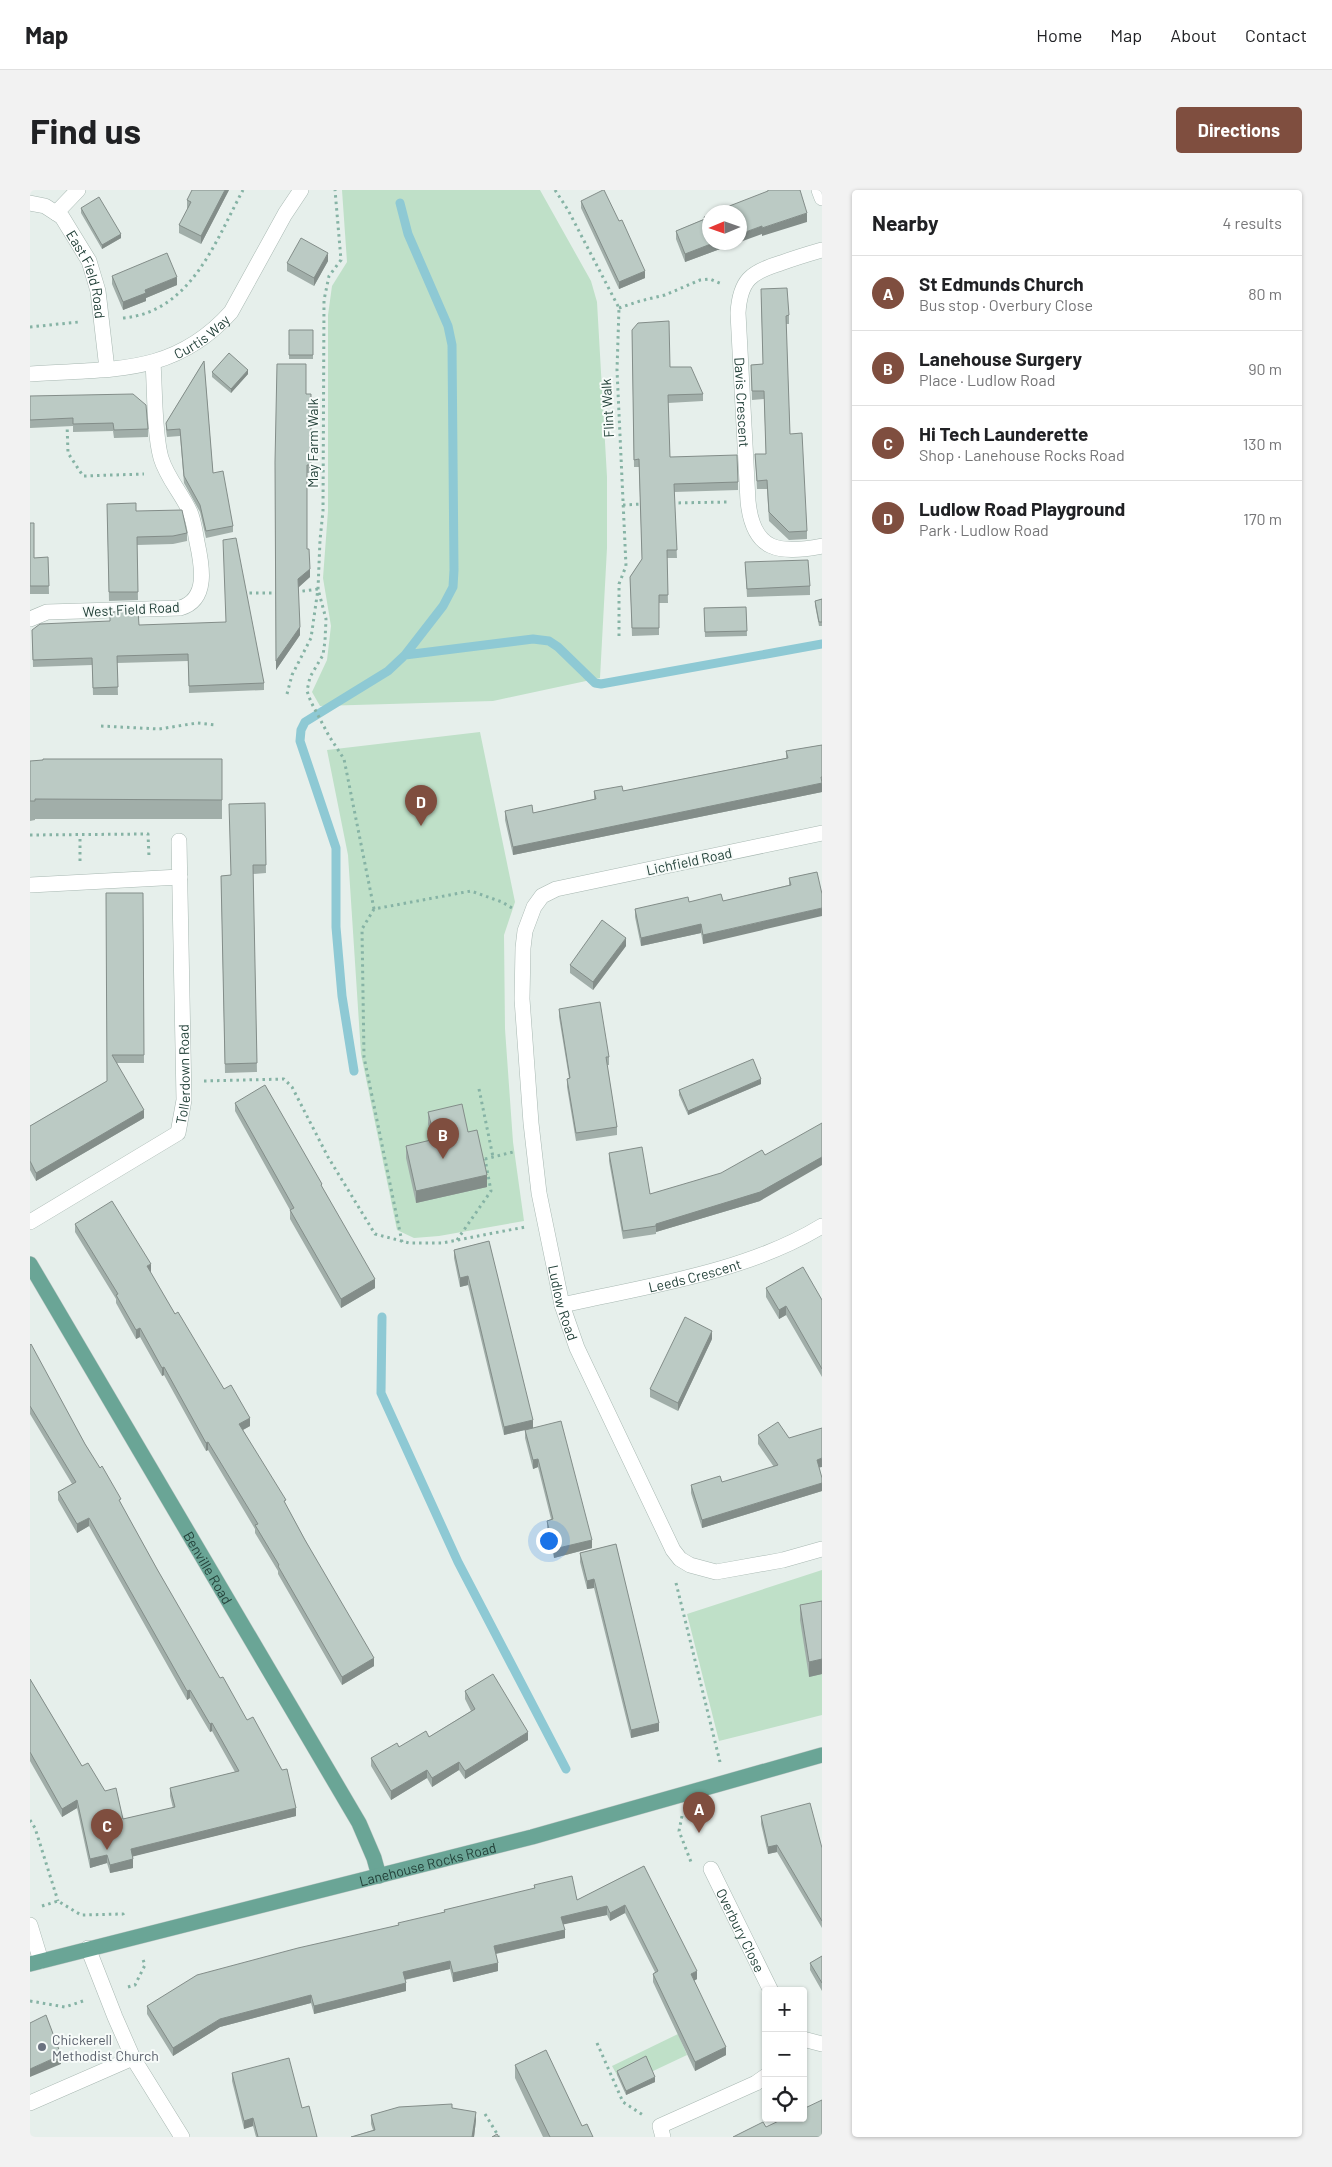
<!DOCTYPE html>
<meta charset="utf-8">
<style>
body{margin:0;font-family:Barlow,sans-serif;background:#f2f2f2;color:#202124}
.controls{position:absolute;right:15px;bottom:15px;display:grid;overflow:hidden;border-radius:5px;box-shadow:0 1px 4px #0004}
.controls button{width:45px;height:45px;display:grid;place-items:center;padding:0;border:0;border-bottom:1px solid #e0e0e0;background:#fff;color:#202124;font:25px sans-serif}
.compass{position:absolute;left:672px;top:15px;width:45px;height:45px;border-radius:50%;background:#fff;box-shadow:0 1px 4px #0004;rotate:268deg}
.you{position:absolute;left:518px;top:1350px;width:18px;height:18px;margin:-12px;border:4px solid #fff;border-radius:50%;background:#1a73e8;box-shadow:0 0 0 8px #1a73e833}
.badge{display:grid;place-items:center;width:32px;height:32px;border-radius:50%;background:#7f4e3f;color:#fff;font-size:16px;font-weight:700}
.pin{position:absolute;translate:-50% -41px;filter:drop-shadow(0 1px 2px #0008)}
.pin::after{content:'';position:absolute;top:26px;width:18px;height:15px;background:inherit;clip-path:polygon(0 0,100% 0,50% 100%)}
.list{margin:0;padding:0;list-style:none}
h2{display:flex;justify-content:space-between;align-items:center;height:65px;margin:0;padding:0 20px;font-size:21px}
h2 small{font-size:16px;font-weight:400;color:#757577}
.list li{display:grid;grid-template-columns:32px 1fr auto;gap:15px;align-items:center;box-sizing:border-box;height:75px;padding:0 20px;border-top:1px solid #e0e0e0}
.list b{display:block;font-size:19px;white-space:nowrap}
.list p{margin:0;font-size:16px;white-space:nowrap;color:#757577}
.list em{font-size:16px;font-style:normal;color:#757577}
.icon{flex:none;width:28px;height:28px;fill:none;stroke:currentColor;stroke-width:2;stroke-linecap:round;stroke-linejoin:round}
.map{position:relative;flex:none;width:792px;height:1947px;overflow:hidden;border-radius:5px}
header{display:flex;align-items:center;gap:30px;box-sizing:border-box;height:70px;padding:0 25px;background:#fff;border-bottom:1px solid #e0e0e0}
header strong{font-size:24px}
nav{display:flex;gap:28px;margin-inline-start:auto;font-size:18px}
.intro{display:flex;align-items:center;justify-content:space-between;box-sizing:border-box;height:120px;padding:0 30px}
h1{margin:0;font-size:35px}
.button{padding:12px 22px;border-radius:5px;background:#7f4e3f;color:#fff;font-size:18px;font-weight:700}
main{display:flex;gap:30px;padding:0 30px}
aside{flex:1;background:#fff;border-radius:5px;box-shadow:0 1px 4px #0004}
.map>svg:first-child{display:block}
.green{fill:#bfe0c8}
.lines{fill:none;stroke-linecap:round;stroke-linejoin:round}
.stream{stroke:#8ec9d4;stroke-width:9}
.minor-casing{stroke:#a8b8b2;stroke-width:16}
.major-casing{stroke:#c2cac8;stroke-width:16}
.path{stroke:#86b3a5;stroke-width:3;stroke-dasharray:2.5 4;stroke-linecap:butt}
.minor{stroke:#fff;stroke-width:15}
.major{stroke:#6aa596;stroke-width:15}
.wall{fill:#a1aea9}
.shaded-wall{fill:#838d89}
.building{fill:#bbcac4;stroke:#838d89}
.worship-dot{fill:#6b7280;stroke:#f7fbf9;stroke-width:2}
.labels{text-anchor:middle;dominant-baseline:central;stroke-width:4;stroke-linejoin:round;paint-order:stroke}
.street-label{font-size:14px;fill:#24423a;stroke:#f7fbf9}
.worship-label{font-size:14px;fill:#5b616d;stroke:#f7fbf9;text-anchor:start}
</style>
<header>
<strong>Map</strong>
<nav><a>Home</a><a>Map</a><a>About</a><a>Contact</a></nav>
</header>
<div class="intro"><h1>Find us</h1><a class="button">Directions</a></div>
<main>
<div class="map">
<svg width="792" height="1947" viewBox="0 0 792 1947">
<rect width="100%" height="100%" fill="#e6efeb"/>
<path class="green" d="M312 0H510L561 91 567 112 577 287V358L570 488 463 511 290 516 282 502 297 470 301 436 293 388 298 321V125L302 96 317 72Z
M450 542 485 712 474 745 475 839 483 952 494 1031 409 1046 384 1048 367 1040 331 864 318 665 297 560Z
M792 1380V1525L689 1551 657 1424Z
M648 1844 657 1865 621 1882 615 1871 587 1885 582 1876Z"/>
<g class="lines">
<path class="stream" d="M375 465 503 449 519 451 528 457 565 493 571 494 792 454
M324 881 312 806 306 737V658L270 551 271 540 275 532 358 481 375 465 413 416 423 397 424 380 422 155 418 136 378 44 370 13
M352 1127 351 1203 428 1372 536 1579"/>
<g class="minor-casing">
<g id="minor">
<path d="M789 0 792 8"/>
<path id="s1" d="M0 13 15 16 32 27 59 71 68 101 77 179"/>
<path d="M26 23 48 0"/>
<path id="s2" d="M792 60C778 64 765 68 751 73 721 82 710 90 708 123L718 311C723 362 749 364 792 356"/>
<path id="s3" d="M0 184C80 178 143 187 201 122L255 24 271 0"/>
<path d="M0 429 17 422 150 418C179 410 172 375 167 352 165 342 164 331 160 322 152 304 137 288 131 268 124 243 125 200 123 173"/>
<path id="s4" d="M792 643 526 699 512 706 504 717 495 741 493 758 492 809 501 933 509 1003 532 1115 547 1158 643 1360 650 1369 660 1375 686 1382 753 1370 792 1359"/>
<path d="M0 695 150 687"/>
<path id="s5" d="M0 1032 148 943 154 910 149 651"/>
<path id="s6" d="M532 1115C617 1096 717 1082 792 1036"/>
<path id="s7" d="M681 1679 741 1801"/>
<path d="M0 1735 11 1771"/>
<path d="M58 1758 85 1827 103 1868 152 1947"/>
<path d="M773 1849 792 1854"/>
<path d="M0 1913 103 1868"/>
<path d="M633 1947 630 1936 726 1893 736 1886"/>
</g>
</g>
<g class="major-casing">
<g id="major">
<path id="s8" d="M0 1074 329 1633 344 1668 349 1686"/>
<path id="s9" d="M0 1774 502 1647 792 1565"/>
</g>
</g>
<path class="path" d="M525 0 538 20 589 118 587 180 596 376 589 394V449
M589 118 610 111 635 105 670 90 680 89 692 94
M93 128C161 122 185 52 213 0
M0 137 49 132
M37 233 38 263 53 286 114 284
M642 313 698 312
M593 315 613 314
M266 402 288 399 296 429 295 451 293 465 280 487 277 501 281 512 299 546 314 569 344 719 441 701 472 712 482 718
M213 403H250
M257 504 262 485 281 448 288 399 290 350 293 321 294 110 299 86 311 70 305 0
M71 536 129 539 167 533 187 535
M0 645 118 644 119 667
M50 671V645
M344 719 332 739 334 867 372 1052
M174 891 254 889 262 897 298 967 345 1044 379 1053H412L495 1037
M449 899 463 967
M455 969 483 962
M427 1050 461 1001 455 969
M646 1393 690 1572
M652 1626 649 1641 661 1672
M0 1630 5 1638 28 1711
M12 1716 28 1711 51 1725 93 1724 94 1727
M98 1797 105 1795 115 1775 112 1767
M0 1811 35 1817 56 1810
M567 1853 593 1912 613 1925
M455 1924 469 1947"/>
<use href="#minor" class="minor"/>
<use href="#major" class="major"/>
</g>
<path class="wall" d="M199 0 171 54 149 43V35L158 19 157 18V10Z
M551 11 615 88 589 99 551 18Z
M51 18 91 48 72 59 51 23Z
M680 25V52H709L655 72 646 49V41L674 29V27Z
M298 71 284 96 257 81V73Z
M82 86 147 95 116 108V111L93 120 82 94Z
M731 107 759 125V134H756L760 244 777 341V349L759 350 739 331 737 299H727L725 264H736L734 209 722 210 721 175 733 174Z
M259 140H283V169H259Z
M602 140 640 177 673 204V211L638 213 640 267 708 292V300L644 302 647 368H637L638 413H629V445L602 446 600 387 612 369 609 277H604Z
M174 171 183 283 203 336V342L176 348 170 322 154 293 150 246 137 247 136 240V233Z
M182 182 218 184 201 203 182 187Z
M276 204H281V283H277V359L280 387 268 397 270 445 246 480 245 272Z
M0 206 118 239V247L84 248 83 241 43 242V236L0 238Z
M77 314 106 321 157 343V351L143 354 107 355 108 410 79 411Z
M0 333 4 368 18 367 19 404H0Z
M715 372 780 396V405L717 407Z
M792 409V436H789L785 415V411Z
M716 417 717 446 675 447 674 418Z
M109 435 234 493V500L159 503 158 471 87 473 88 505H63L62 475 3 477 2 440Z
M792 555V602L483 665 475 630V621L503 623 564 609V601H593L756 568V561Z
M192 569V629H5V630L0 631V571Z
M235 613 236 683 223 684 227 882 195 883 191 686 201 685Z
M787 682 673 754 671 743 611 756 605 727V719L659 712 693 711 759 695V688Z
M113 703 114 873H87L114 928 6 991 0 980V936L77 891Z
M596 756 563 800 540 783V775Z
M529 819 579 867V875H577L587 937V945L546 951 537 897V889L539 888 529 827Z
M731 894 658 925 649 905V900Z
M205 913 292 998 345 1098 311 1118 260 1029V1020L205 921Z
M398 922 438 942 457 997 386 1013 376 968V956L402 950 398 934Z
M579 963 620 1004 730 1011 626 1042V1044L593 1049 579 971Z
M45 1034 121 1082H120L145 1124 194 1199 220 1236 213 1240 256 1315 344 1476 312 1495 248 1384V1381L225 1343V1339L178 1260 176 1261 134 1185 132 1186 110 1147 106 1149 86 1113V1109L45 1042Z
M459 1051 503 1238 562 1358 524 1368 517 1339V1331L521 1329 508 1277 503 1279 495 1248V1240L474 1245 438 1095 430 1097 424 1068V1060Z
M736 1098 792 1110V1187L756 1125 749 1129 736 1107Z
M682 1149 648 1221 620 1207V1199Z
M0 1155 55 1254 91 1314 127 1379 266 1626 103 1666V1678L80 1683 77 1673 60 1678 47 1618 32 1627 0 1571V1489L52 1576 75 1601 93 1629 143 1618 140 1606V1598L205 1582 182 1541 180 1542 160 1508 157 1510 59 1336 47 1343 28 1310V1302L42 1294 0 1224Z
M728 1245 759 1248 789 1278 792 1288V1301L672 1338 661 1303V1295L692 1292 744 1277 728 1254Z
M586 1354 629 1541 601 1548 564 1398 557 1399 550 1372V1363Z
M792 1411V1484L779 1487 770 1430V1415Z
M435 1501 498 1550 435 1589 429 1580 402 1597 397 1588 361 1610 341 1576V1568L399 1547 441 1521 435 1509Z
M731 1626 791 1657 792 1658V1738L747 1662 738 1664 731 1634Z
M614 1676 667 1789 664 1791 696 1865 665 1881 623 1792V1784L625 1782 595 1723 580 1731 577 1725 533 1734 535 1748 466 1764 468 1781 423 1792 420 1779 375 1790 376 1801 284 1824 281 1813 190 1837 143 1866 117 1824V1816L368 1735 414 1722V1720L504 1699V1695L547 1710Z
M792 1766V1801L780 1780V1773Z
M485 1875 552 1936 563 1947H513L485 1888Z
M587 1881 625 1892 596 1905 587 1885Z
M202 1883 272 1918 287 1947H226L223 1936 214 1939 202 1891Z
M422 1918 446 1930 444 1947H321L343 1940 341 1934V1925Z"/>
<path class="shaded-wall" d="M195 0H199L171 54V46Z
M777 23V32L732 46V38Z
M732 36V44L710 52V44Z
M91 44V48L72 59V55Z
M686 52H709L655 72V64Z
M298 63V71L284 96V88Z
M615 81V88L589 99V92Z
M147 87V95L116 108V111L93 120V112L115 100Z
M218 180V184L201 203V199Z
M280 379V387L268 398V389Z
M270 437V445L246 480V471Z
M792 593V602L483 665V657Z
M792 718V726L673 754V745Z
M671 734V743L611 756V748Z
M596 748V756L563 800V792Z
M731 889V894L658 925V921Z
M114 920V928L6 991V983Z
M792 967V975L730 1011 626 1042V1034Z
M457 985V997L386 1013V1001Z
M121 1074V1082L117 1085V1076Z
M438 1086V1095L430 1097V1088Z
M345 1089V1098L311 1118V1109Z
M756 1116V1125L749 1129V1120Z
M110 1138V1147L106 1149V1140Z
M682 1141V1149L648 1221V1213Z
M134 1177V1185L132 1186V1178Z
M220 1228V1236L209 1242V1234Z
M503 1230V1238L474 1245V1237Z
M178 1252V1260L176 1261V1253Z
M792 1268V1277L787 1278V1270Z
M508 1269V1277L503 1279V1270Z
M792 1293V1301L672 1338V1330Z
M59 1328V1336L47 1343V1334Z
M562 1350V1358L524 1368V1359Z
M564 1389V1398L557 1399V1391Z
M344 1468V1476L312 1495V1487Z
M792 1469V1484L779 1487V1472Z
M160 1500V1508L157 1510V1501Z
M182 1533V1541L180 1542V1534Z
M629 1533V1541L601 1548V1540Z
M498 1542V1550L435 1589V1581Z
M429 1572V1580L402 1597V1588Z
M397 1580V1588L361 1610V1601Z
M47 1610V1618L32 1627V1619Z
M266 1618V1626L101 1667V1659Z
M747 1655V1662L738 1664V1657Z
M77 1665V1673L60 1678V1669Z
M103 1669V1678L80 1683V1675Z
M595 1715V1723L580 1731V1723Z
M577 1716V1725L531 1735V1727Z
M535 1740V1748L464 1764V1756Z
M420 1771V1779L373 1790V1782Z
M468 1773V1781L423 1792V1783Z
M667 1781V1789L661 1792V1784Z
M376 1793V1801L284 1824V1816Z
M281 1805V1813L190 1837 143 1866V1858L190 1829Z
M696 1857V1865L665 1881V1872Z
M31 1865V1874L0 1887V1879Z
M625 1887V1892L596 1905V1901Z
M446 1922V1930L444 1947H442Z
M223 1928V1936L214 1939V1931Z"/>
<path class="building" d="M162 0H195L171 46 149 35 161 12 157 10Z
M573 0H574L589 31 592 30 615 81 589 92 551 11Z
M738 0H770L777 23 732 38V36L710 44V22H684L738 1Z
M69 7 91 44 72 55 51 18Z
M680 25V52H686L655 64 646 41 675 29 674 27Z
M271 48 298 63 284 88 257 73Z
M137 63 147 87 115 100 116 103 93 112 82 86Z
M757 98 759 125 756 126 760 244 772 243 777 341 759 342 739 322 737 290 727 291 725 264H736L734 201H722L721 175 733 174 731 99Z
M639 131 640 177H661L673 204 638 205 640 267 707 265 708 292 644 294 647 360H637L638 405H629V438H602L600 387 612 369 609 269 604 270 602 140 608 133Z
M259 140H283V165H259Z
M199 163 218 180 201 199 182 182Z
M174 171 183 283 193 281 203 336 176 341 170 315 154 286 150 239 137 240 136 233Z
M247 174H276V204H281V275H277V359H279L280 379 268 389 270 437 246 471 245 272Z
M103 204 116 215 118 239 84 240 83 233 43 234V228L0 230V206Z
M106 313V321L152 320 157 343 143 346 107 347 108 402H79L77 314Z
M0 333H4V368L18 367 19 396H0Z
M206 348 234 493 159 496 158 464 87 466 88 497 63 498 62 468 3 470 2 440 10 434 80 431V422L108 421 109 435 196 432 193 350Z
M778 370 780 396 717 399 715 372Z
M792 409V432H789L785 411Z
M716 417 717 441 675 442 674 418Z
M792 555V587H791L792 593 483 657 475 621 502 615 503 623 566 609 564 601 592 596 593 601 758 568 756 561Z
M13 569H192V610L5 609V611H0V571L13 570Z
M235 613 236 675H223L227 873 195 874 191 686 201 685 199 614Z
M787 682 792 704V718L673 745 671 734 611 748 605 719 658 707 659 712 691 704 693 711 761 695 759 688Z
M76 703H113L114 865H82L114 920 6 983 0 971V936L77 891Z
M572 730 596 748 563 792 540 775Z
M570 812 579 867H576L587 937 546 943 537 889 540 888 529 819Z
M723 869 731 889 658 921 649 900Z
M235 895 292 994 291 995 345 1089 311 1109 260 1020 264 1018 205 913Z
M432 914 438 942 447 940 457 985 386 1001 376 956 405 949 398 922Z
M792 933V967L730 1002 626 1034V1036L593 1041 579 963 612 957 620 1004 691 983 732 960 735 965Z
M82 1011 121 1074 117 1076 145 1124 148 1122 194 1199 201 1195 220 1228 209 1234 256 1310 254 1311 275 1350 344 1468 312 1487 248 1376 249 1375 225 1335 228 1334 178 1252 176 1253 134 1177 132 1178 110 1138 106 1140 86 1105 88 1104 45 1034Z
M459 1051 503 1230 474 1237 438 1086 430 1088 424 1060Z
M773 1077 792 1110V1179L756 1116 749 1120 736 1098Z
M655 1127 682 1141 648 1213 620 1199Z
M1 1154 55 1254 70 1278 72 1276 91 1309 89 1310 127 1379 190 1488 193 1487 217 1530 223 1527 252 1580 257 1579 266 1618 101 1659 103 1669 80 1675 77 1665 60 1669 47 1610 32 1619 0 1562V1489L52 1576 58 1573 75 1601 86 1598 93 1629 145 1617 140 1598 209 1581 182 1533 180 1534 160 1500 157 1501 59 1328 47 1334 28 1302 46 1292 0 1216V1155Z
M531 1231 562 1350 524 1359 517 1331 523 1329 508 1269 503 1270 495 1240Z
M748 1232 759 1248 792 1238V1268L787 1270 792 1288V1293L672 1330 661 1295 690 1286 692 1292 748 1275 728 1245Z
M586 1354 629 1533 601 1540 564 1389 557 1391 550 1363Z
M792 1411V1469L779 1472 770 1415Z
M463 1484 498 1542 435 1581 429 1572 402 1588 397 1580 361 1601 341 1568 367 1553 369 1557 396 1541 399 1547 445 1519 435 1501Z
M780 1613 792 1658V1731L747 1655 738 1657 731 1626Z
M614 1676 667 1781 661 1784 696 1857 665 1872 623 1784 628 1781 595 1715 580 1723 577 1716 531 1727 535 1740 464 1756 468 1773 423 1783 420 1771 373 1782 376 1793 284 1816 281 1805 190 1829 143 1858 117 1816 167 1785 268 1758 369 1735 368 1733 415 1722 414 1720 505 1698 504 1695 542 1686 547 1710Z
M792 1766V1793L780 1773Z
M16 1825 31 1865 0 1879V1833Z
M516 1860 552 1936 557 1934 563 1947H520L485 1875Z
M616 1866 625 1887 596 1901 587 1881Z
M259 1868 272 1918 279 1916 287 1947H228L223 1928 214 1931 202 1883Z
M792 1910V1947H703L733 1932 736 1937 755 1928H773V1919Z
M422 1914V1918L446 1922 442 1947H321L345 1940 341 1925 369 1917Z
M467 1944 469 1947H462Z"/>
<circle class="worship-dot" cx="12" cy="1857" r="5"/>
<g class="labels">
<g class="street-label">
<text stroke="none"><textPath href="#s1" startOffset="99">East Field Road</textPath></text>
<text stroke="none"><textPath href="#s3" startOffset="179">Curtis Way</textPath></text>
<text stroke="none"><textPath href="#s2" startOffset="205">Davis Crescent</textPath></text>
<text transform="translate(577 218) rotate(-93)">Flint Walk</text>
<text transform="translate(282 253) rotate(-90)">May Farm Walk</text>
<text transform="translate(101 419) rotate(-3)">West Field Road</text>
<text transform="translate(659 671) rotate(-12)">Lichfield Road</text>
<text stroke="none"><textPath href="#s5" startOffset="232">Tollerdown Road</textPath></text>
<text stroke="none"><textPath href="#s6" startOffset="136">Leeds Crescent</textPath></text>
<text stroke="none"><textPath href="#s4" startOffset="702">Ludlow Road</textPath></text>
<text stroke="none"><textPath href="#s8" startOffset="352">Benville Road</textPath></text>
<text stroke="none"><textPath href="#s9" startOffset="410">Lanehouse Rocks Road</textPath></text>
<text stroke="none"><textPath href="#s7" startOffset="68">Overbury Close</textPath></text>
</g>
<g class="worship-label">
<text x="22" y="1849">Chickerell<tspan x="22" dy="16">Methodist Church</tspan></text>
</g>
</g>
</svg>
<div class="controls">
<button>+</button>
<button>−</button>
<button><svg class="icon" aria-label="locate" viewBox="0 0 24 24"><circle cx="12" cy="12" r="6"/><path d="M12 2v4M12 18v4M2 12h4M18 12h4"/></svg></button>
</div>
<svg class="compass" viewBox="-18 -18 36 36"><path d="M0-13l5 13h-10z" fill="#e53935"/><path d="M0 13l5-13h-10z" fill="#757577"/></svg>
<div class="you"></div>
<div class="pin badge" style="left:669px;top:1643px">A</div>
<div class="pin badge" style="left:413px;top:969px">B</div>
<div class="pin badge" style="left:77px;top:1660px">C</div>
<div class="pin badge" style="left:391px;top:636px">D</div>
</div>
<aside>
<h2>Nearby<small>4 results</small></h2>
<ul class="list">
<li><span class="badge">A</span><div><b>St Edmunds Church</b><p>Bus stop · Overbury Close</p></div><em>80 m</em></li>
<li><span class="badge">B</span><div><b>Lanehouse Surgery</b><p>Place · Ludlow Road</p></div><em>90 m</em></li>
<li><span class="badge">C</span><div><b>Hi Tech Launderette</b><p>Shop · Lanehouse Rocks Road</p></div><em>130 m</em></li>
<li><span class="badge">D</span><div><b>Ludlow Road Playground</b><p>Park · Ludlow Road</p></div><em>170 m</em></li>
</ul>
</aside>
</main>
